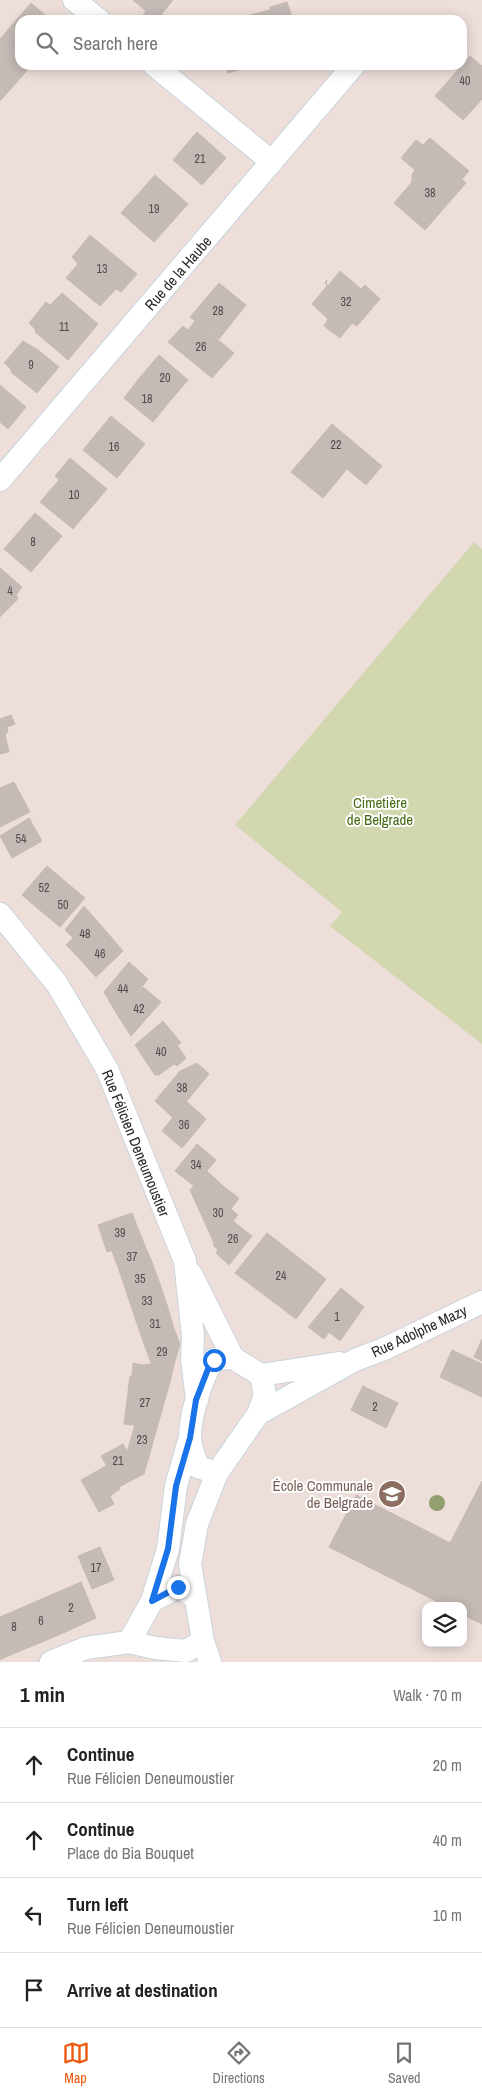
<!DOCTYPE html>
<meta charset="utf-8">
<style>
body{margin:0;font-family:"Archivo Narrow",sans-serif;background:#f6f6f6;color:#222}
.controls{position:absolute;right:15px;bottom:15px;display:grid;overflow:hidden;border-radius:10px;box-shadow:0 2px 12px #0003}
.controls button{width:45px;height:45px;display:grid;place-items:center;padding:0;border:0;border-bottom:1px solid #e0e0e0;background:#fff;color:#222;font:25px sans-serif}
.stop{position:absolute;width:15px;height:15px;margin:-11px;border:4px solid #1a73e8;border-radius:50%;background:#fff}
.stop.end{background:#1a73e8;border-color:#fff;box-shadow:0 1px 5px #0008}
.list{margin:0;padding:0;list-style:none}
h2{display:flex;justify-content:space-between;align-items:center;height:65px;margin:0;padding:0 20px;font-size:21px}
h2 small{font-size:16px;font-weight:400;color:#767676}
.list li{display:grid;grid-template-columns:32px 1fr auto;gap:15px;align-items:center;box-sizing:border-box;height:75px;padding:0 20px;border-top:1px solid #e0e0e0}
.list b{display:block;font-size:19px;white-space:nowrap}
.list p{margin:0;font-size:16px;white-space:nowrap;color:#767676}
.list em{font-size:16px;font-style:normal;color:#767676}
.icon{flex:none;width:28px;height:28px;fill:none;stroke:currentColor;stroke-width:2;stroke-linecap:round;stroke-linejoin:round}
.map{position:relative;flex:none;width:482px;height:1662px;overflow:hidden}
.search{position:absolute;background:#fff;box-shadow:0 2px 12px #0003;left:15px;right:15px;top:15px;height:55px;display:flex;align-items:center;gap:12px;box-sizing:border-box;padding:0 18px;border-radius:15px;color:#767676;font-size:19px}
.sheet{height:365px;background:#fff}
nav{display:flex;justify-content:space-around;align-items:center;box-sizing:border-box;height:70px;border-top:1px solid #e0e0e0;background:#fff;font-size:14px;color:#767676}
nav a{display:grid;justify-items:center;gap:2px}
nav .on{color:#ea580c}
.map>svg:first-child{display:block}
.cemetery{fill:#d2d7b0}
.building{fill:#c4bab6;stroke:#c8b9b4}
.lines{fill:none;stroke-linecap:round;stroke-linejoin:round}
.minor-casing{stroke:#c9d4dc;stroke-width:24}
.minor{stroke:#fff;stroke-width:22}
.tree{fill:#929e6e}
.route{stroke:#1a73e8;stroke-width:6}
.labels{text-anchor:middle;dominant-baseline:central;stroke-width:4;stroke-linejoin:round;paint-order:stroke}
.number-label{font-size:12px;fill:#504d4c}
.street-label{font-size:15px;fill:#292929;stroke:#fff}
.park-label{font-size:15px;fill:#476a16;stroke:#fff}
.education-label{font-size:15px;fill:#785e54;stroke:#fff;text-anchor:end}
</style>
<div class="map">
<svg width="482" height="1662" viewBox="0 0 482 1662">
<rect width="100%" height="100%" fill="#eddeda"/>
<path class="cemetery" d="M474 542 482 549V1044L330 926 342 912 235 825Z"/>
<path class="building" d="M133 0H173L157 20H146L142 17 146 11Z
M287 2 293 20H231L270 10V7Z
M31 3 51 20H20V65H32L0 101V39Z
M470 56 482 66V99L463 120 435 96Z
M226 65H257L228 73Z
M197 132 226 158 202 185 173 160Z
M430 138 469 171 462 179 466 183 425 230 394 203 412 182V175L415 170 401 158 416 140 423 145Z
M155 175 188 204 154 242 121 213Z
M90 235 137 274 121 292 116 289 100 306 66 278 78 264 72 257Z
M340 271 361 289 365 285 380 299 357 326 352 323 340 338 324 326 328 319 312 304 327 286 325 282 327 280 326 283 328 286Z
M219 283 246 305 219 339 190 317Z
M62 293 98 324 68 360 35 332 36 330 29 323 46 302 50 305Z
M195 321 234 353 212 378 168 342 183 326 188 330Z
M23 341 38 350 59 367 37 393 12 373 10 368 4 363Z
M159 355 188 380 170 401 141 376Z
M141 376 170 401 153 422 124 398Z
M0 385 26 407 8 429 0 422Z
M111 416 145 444 117 478 83 450Z
M332 424 382 466 366 485 347 469 323 498 291 472Z
M70 458 107 489 73 529 40 502 59 480 55 476Z
M35 513 62 536 31 572 4 549Z
M0 568 22 587 16 595 18 599 0 617Z
M11 715 15 724 7 727 8 732 5 734 9 752 0 754V719Z
M14 782 30 812 0 827V788Z
M29 818 42 841 12 858 0 836Z
M47 866 66 882 42 912 22 895Z
M66 882 85 898 60 927 42 912Z
M84 906 105 930 77 956 66 945 73 938 65 930Z
M105 930 123 951 96 977 77 956Z
M129 962 148 979 118 1016 104 992Z
M143 987 161 1002 131 1036 118 1016Z
M163 1021 181 1043 177 1045 186 1058 177 1066 174 1064 159 1075H155L135 1045Z
M197 1063 209 1074 173 1118 155 1101 180 1071Z
M186 1101 206 1119 182 1148 162 1131Z
M197 1144 216 1160 194 1186 175 1171Z
M207 1171 223 1186 200 1212 190 1190Z
M223 1186 239 1198 231 1209 238 1215 214 1243 200 1212Z
M132 1213 143 1241 107 1252 98 1225Z
M233 1221 252 1236 229 1265 216 1253 218 1250 213 1245Z
M267 1233 326 1279 296 1319 235 1273Z
M143 1241 152 1262 120 1273 112 1251Z
M152 1262 160 1284 127 1294 120 1273Z
M160 1284 168 1308 135 1318 127 1294Z
M341 1288 364 1307 340 1341 329 1332 324 1339 308 1327Z
M168 1308 174 1329 143 1341 135 1318Z
M174 1329 180 1344 175 1361 151 1363 143 1341Z
M482 1339V1361L474 1357Z
M452 1350 482 1364V1397L440 1377Z
M175 1361 170 1382 132 1376 133 1363 143 1365Z
M130 1376 170 1382 157 1428 124 1424Z
M363 1386 398 1403 386 1428 351 1410Z
M135 1425 157 1428 144 1474 140 1476 127 1452Z
M123 1444 140 1476 119 1487 101 1456Z
M106 1466 120 1489 110 1496 114 1504 99 1512 81 1480Z
M482 1481V1624L463 1615V1606L444 1605 470 1553 450 1543Z
M356 1495 470 1553 444 1605 329 1547Z
M100 1547 114 1580 92 1589 78 1556Z
M81 1582 96 1618 61 1634 44 1598Z
M44 1598 61 1634 37 1644 21 1608Z
M21 1608 37 1644 8 1656 0 1637V1617Z
M0 1637 8 1656 0 1660Z"/>
<g class="lines">
<g class="minor-casing">
<path id="minor" d="M74 0 99 20
M154 65 272 162
M0 480 354 65
M0 914 57 984 107 1069 185 1261 193 1336 192 1359 197 1400
M191 1274 233 1358 261 1375 339 1363
M258 1414 355 1360 384 1349 482 1302
M217 1473 198 1467C195 1458 190 1447 190 1437 190 1415 202 1377 214 1359L233 1358
M152 1601 178 1587 195 1597
M129 1642 152 1601 168 1549 176 1486 190 1437
M51 1662 86 1648 129 1642 155 1648 186 1651 203 1641
M210 1662 203 1641 190 1564 197 1524 217 1473 258 1414 265 1395 261 1375"/>
</g>
<use href="#minor" class="minor"/>
</g>
<circle class="tree" cx="437" cy="1503" r="8"/>
<g class="lines">
<path class="route" d="M178 1587 152 1601 168 1549 176 1486 190 1438 196 1400 208 1369 214 1360"/>
</g>
<defs>
<g id="school-disc" transform="scale(1.4375)"><circle r="9.5" fill="#8d6e63" stroke="#fff"/><path d="M0-5L7-2L0 1L-7-2ZM-4 1L0 2.5L4 1V4Q0 6-4 4Z" fill="#fff"/></g>
</defs>
<g fill-rule="evenodd">
<use href="#school-disc" x="392" y="1494"/>
</g>
<g class="labels">
<g class="number-label">
<text x="465" y="81">40</text>
<text x="200" y="159">21</text>
<text x="430" y="193">38</text>
<text x="154" y="209">19</text>
<text x="102" y="269">13</text>
<text x="346" y="302">32</text>
<text x="218" y="311">28</text>
<text x="64" y="327">11</text>
<text x="201" y="347">26</text>
<text x="31" y="365">9</text>
<text x="165" y="378">20</text>
<text x="147" y="399">18</text>
<text x="336" y="445">22</text>
<text x="114" y="447">16</text>
<text x="74" y="495">10</text>
<text x="33" y="542">8</text>
<text x="10" y="591">4</text>
<text x="21" y="839">54</text>
<text x="44" y="888">52</text>
<text x="63" y="905">50</text>
<text x="85" y="934">48</text>
<text x="100" y="954">46</text>
<text x="123" y="989">44</text>
<text x="139" y="1009">42</text>
<text x="161" y="1052">40</text>
<text x="182" y="1088">38</text>
<text x="184" y="1125">36</text>
<text x="196" y="1165">34</text>
<text x="218" y="1213">30</text>
<text x="120" y="1233">39</text>
<text x="233" y="1239">26</text>
<text x="132" y="1257">37</text>
<text x="281" y="1276">24</text>
<text x="140" y="1279">35</text>
<text x="147" y="1301">33</text>
<text x="337" y="1317">1</text>
<text x="155" y="1324">31</text>
<text x="162" y="1352">29</text>
<text x="145" y="1403">27</text>
<text x="375" y="1407">2</text>
<text x="142" y="1440">23</text>
<text x="118" y="1461">21</text>
<text x="96" y="1568">17</text>
<text x="71" y="1608">2</text>
<text x="41" y="1621">6</text>
<text x="14" y="1627">8</text>
</g>
<g class="street-label">
<text transform="translate(178 273) rotate(-49)">Rue de la Haube</text>
<text transform="translate(136 1143) rotate(68)">Rue Félicien Deneumoustier</text>
<text transform="translate(419 1331) rotate(-25)">Rue Adolphe Mazy</text>
</g>
<g class="park-label">
<text x="380" y="802">Cimetière<tspan x="380" dy="17">de Belgrade</tspan></text>
</g>
<g class="education-label">
<text x="373" y="1485">École Communale<tspan x="373" dy="17">de Belgrade</tspan></text>
</g>
</g>
</svg>
<div class="controls">
<button><svg class="icon" aria-label="layers" viewBox="0 0 24 24"><path d="M12 4l9 5-9 5-9-5zM3 14l9 5 9-5"/></svg></button>
</div>
<div class="stop" style="left:214px;top:1360px"></div>
<div class="stop end" style="left:178px;top:1587px"></div>
<div class="search"><svg class="icon" aria-label="search" viewBox="0 0 24 24"><circle cx="10" cy="10" r="6"/><path d="M15 15l6 6"/></svg>Search here</div>
</div>
<section class="sheet">
<h2>1 min<small>Walk · 70 m</small></h2>
<ul class="list">
<li><svg class="icon" aria-label="ahead" viewBox="0 0 24 24"><path d="M12 20V5M6 11l6-6 6 6"/></svg><div><b>Continue</b><p>Rue Félicien Deneumoustier</p></div><em>20 m</em></li>
<li><svg class="icon" aria-label="ahead" viewBox="0 0 24 24"><path d="M12 20V5M6 11l6-6 6 6"/></svg><div><b>Continue</b><p>Place do Bia Bouquet</p></div><em>40 m</em></li>
<li><svg class="icon" aria-label="left" viewBox="0 0 24 24"><path d="M17 20v-9H6M10 6l-5 5 5 5"/></svg><div><b>Turn left</b><p>Rue Félicien Deneumoustier</p></div><em>10 m</em></li>
<li><svg class="icon" aria-label="arrive" viewBox="0 0 24 24"><path d="M6 21V4h12l-3 4 3 4H6"/></svg><div><b>Arrive at destination</b></div></li>
</ul>
</section>
<nav>
<a class="on"><svg class="icon" aria-label="map" viewBox="0 0 24 24"><path d="M3 6l6-2 6 2 6-2v14l-6 2-6-2-6 2zM9 4v14M15 6v14"/></svg>Map</a>
<a><svg class="icon" aria-label="directions" viewBox="0 0 24 24"><path d="M12 3l9 9-9 9-9-9zM9 14v-3h6M13 9l2 2-2 2"/></svg>Directions</a>
<a><svg class="icon" aria-label="saved" viewBox="0 0 24 24"><path d="M7 4h10v16l-5-4-5 4z"/></svg>Saved</a>
</nav>
